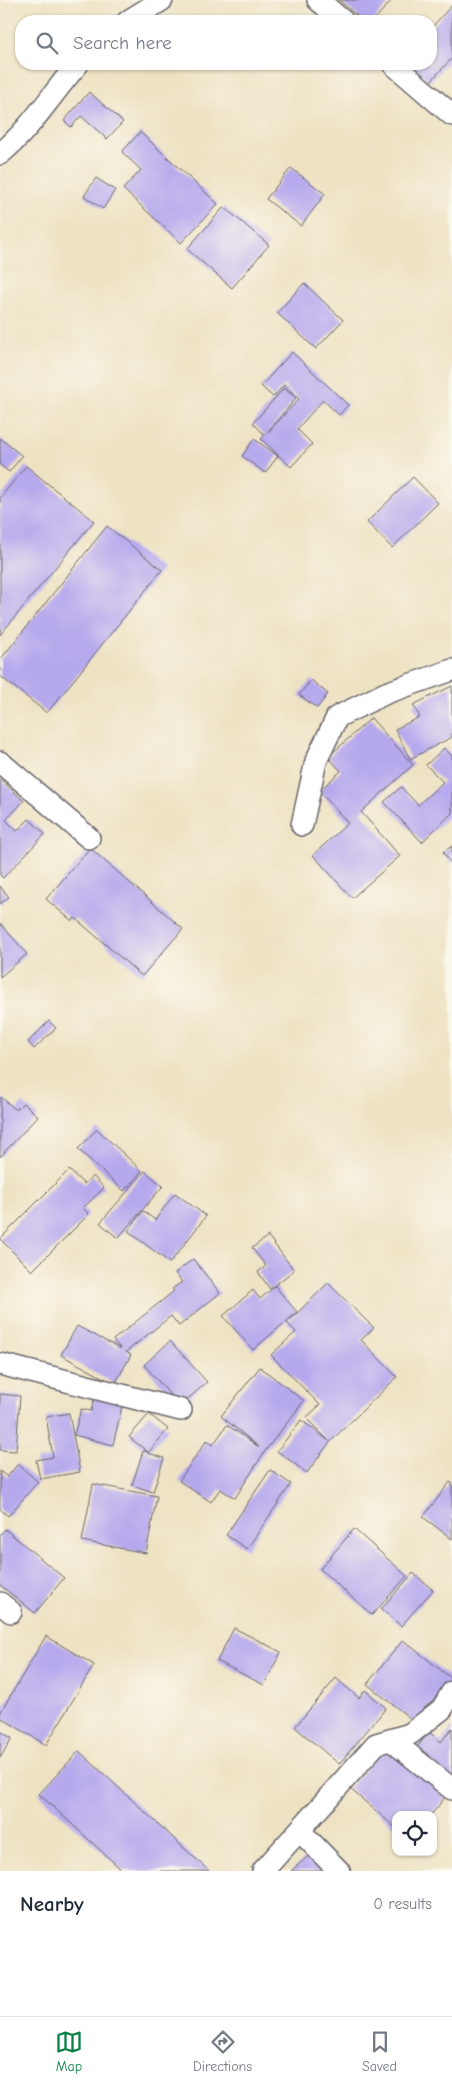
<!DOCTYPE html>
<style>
body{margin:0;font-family:"Comic Neue",sans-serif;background:#f6f6f7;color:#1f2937}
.controls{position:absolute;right:15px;bottom:15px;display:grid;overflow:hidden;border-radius:10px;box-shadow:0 1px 4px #0004}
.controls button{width:45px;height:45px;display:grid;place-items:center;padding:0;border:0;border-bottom:1px solid #e0e1e3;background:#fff;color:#1f2937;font:25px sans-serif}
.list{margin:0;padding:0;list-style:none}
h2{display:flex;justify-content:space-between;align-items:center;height:65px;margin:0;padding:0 20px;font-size:21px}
h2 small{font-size:16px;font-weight:400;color:#747a83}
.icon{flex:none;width:28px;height:28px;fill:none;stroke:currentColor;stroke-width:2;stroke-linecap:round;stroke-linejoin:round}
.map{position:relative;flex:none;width:452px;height:1871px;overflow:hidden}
.search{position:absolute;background:#fff;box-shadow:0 1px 4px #0004;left:15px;right:15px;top:15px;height:55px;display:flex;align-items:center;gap:12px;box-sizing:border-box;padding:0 18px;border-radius:20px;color:#747a83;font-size:19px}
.sheet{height:145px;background:#fff}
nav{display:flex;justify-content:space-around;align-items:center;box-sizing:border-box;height:70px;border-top:1px solid #e0e1e3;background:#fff;font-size:14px;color:#747a83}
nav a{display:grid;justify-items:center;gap:2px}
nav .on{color:#0b8043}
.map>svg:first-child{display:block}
.building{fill:#b6a8ed}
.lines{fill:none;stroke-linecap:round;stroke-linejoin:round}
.minor-casing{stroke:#69656a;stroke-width:24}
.minor{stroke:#fff;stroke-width:21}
</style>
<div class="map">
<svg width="452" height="1871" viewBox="0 0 452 1871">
<rect width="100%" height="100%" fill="#fbf7ec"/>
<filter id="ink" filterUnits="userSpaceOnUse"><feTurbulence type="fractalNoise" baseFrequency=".02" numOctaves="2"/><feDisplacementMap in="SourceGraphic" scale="10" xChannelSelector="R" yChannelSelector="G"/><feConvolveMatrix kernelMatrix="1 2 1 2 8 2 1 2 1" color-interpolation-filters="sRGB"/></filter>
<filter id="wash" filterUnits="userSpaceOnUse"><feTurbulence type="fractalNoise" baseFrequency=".0096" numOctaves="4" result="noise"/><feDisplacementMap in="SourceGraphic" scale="20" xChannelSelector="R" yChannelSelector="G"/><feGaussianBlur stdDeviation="1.12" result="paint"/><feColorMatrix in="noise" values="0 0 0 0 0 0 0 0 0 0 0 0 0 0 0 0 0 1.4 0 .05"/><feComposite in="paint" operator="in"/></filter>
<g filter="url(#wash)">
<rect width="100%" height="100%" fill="#ede2c2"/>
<g id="blocks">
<path class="building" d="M339 0H392L373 21H363Z
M452 5V58L430 82 411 64H431V28Z
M89 92 123 122 107 139 81 116 71 127 64 121Z
M140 132 218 204 181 243 123 189 141 170 122 152Z
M291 168 325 194 301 226 266 199Z
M96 178 115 190 103 209 84 196Z
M224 207 269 245 232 288 187 249Z
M304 283 343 320 316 349 277 313Z
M292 352 348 405 339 415 323 400 297 429 312 444 291 467 261 439 265 435 253 423 284 388 296 398 267 433 299 399 284 385 273 397 261 386Z
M0 438 22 456 9 472 0 465Z
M254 439 278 456 265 473 242 456Z
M26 466 94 521 0 635V498Z
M413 477 438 503 392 548 367 522Z
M107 526 162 570 47 713 0 676V660Z
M311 680 328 694 317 708 299 695Z
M452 686V737L410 759 395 729 420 717 413 705Z
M371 718 413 765 361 812 400 856 352 898 313 855 348 823 319 791 341 771 328 757Z
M444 748 452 756V813L422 842 384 802 401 787 418 805 443 782 426 765Z
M0 779 24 801 6 820 17 831 29 819 45 834 3 878 0 875Z
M452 846V865L443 852Z
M90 848 183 929 142 976 75 918 72 921 46 899Z
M0 886 9 897 0 904Z
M0 923 27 954 0 977Z
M49 1021 56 1028 34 1049 28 1042Z
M1 1097 16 1110 23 1103 38 1116 0 1157V1124L2 1122 0 1119Z
M97 1129 142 1171 124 1191 78 1149Z
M69 1170 84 1184 93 1176 104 1188 83 1208 89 1214 32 1271 0 1239Z
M145 1171 163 1186 118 1238 100 1223Z
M175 1193 206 1216 170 1263 128 1231 143 1211 155 1220Z
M268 1236 294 1270 270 1289 258 1272 266 1266 252 1248Z
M193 1259 220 1293 179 1326 171 1316 126 1352 131 1355 115 1384 61 1355 77 1326 121 1349 113 1340 174 1291 172 1289 182 1282 175 1273Z
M328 1283 374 1328 361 1340 397 1377 330 1442 307 1473 277 1451 301 1420 329 1441 306 1418 320 1405 271 1355 296 1332 287 1323Z
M275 1286 297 1312 253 1350 223 1316 253 1290 260 1299Z
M170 1341 207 1382 180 1406 144 1365Z
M260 1367 304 1401 265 1451 235 1498 220 1489 211 1502 179 1481 207 1440 213 1445 227 1425 259 1447 221 1416Z
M0 1394 20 1396 16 1451 0 1450Z
M95 1395 123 1402 113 1445 74 1435 81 1409 91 1411Z
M69 1413 80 1472 40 1479 36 1460 53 1457 46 1417Z
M149 1414 168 1429 148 1453 164 1458 153 1492 132 1485 143 1451 148 1452 129 1437Z
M18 1464 38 1482 8 1516 0 1509V1471L7 1477Z
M270 1470 291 1484 247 1549 226 1535Z
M450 1482 452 1483V1539L423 1517Z
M93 1484 157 1496 146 1553 82 1541Z
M5 1529 64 1578 35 1613 0 1585V1535Z
M354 1529 407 1576 372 1615 320 1569Z
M413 1573 433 1590 401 1626 381 1609Z
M234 1628 281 1652 264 1685 217 1661Z
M46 1636 94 1665 46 1745 0 1717V1713Z
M403 1640 452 1679V1687L421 1727 367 1684Z
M336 1678 359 1698 365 1690 386 1708 339 1764 295 1727Z
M452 1728V1782L414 1751 429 1732 441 1742Z
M0 1731 12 1738 0 1758Z
M386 1744 447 1795 431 1815H396V1828L349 1788Z
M79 1751 209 1871H123L39 1794Z
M315 1850 333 1871H291Z"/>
</g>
</g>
<g filter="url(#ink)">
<use href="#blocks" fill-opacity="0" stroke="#69656a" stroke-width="1"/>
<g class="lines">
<g class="minor-casing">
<path id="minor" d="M318 0 343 21
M128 21 162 0
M393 64 452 115
M0 154C31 129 52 93 78 64
M0 762 89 838
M302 825 316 761 337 717 386 693 452 670
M0 1364 181 1410
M0 1603 11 1612
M391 1740 452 1789
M300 1831 339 1871
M263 1871 376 1744 410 1734 442 1709 452 1692"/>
</g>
<use href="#minor" class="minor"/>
</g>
</g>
</svg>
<div class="controls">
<button><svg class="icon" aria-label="locate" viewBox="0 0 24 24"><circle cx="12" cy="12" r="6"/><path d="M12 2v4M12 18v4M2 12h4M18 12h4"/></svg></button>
</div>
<div class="search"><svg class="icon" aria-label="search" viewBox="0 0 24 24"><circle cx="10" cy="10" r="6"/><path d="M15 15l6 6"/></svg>Search here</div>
</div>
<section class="sheet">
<h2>Nearby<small>0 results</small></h2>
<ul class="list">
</ul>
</section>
<nav>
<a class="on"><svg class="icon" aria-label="map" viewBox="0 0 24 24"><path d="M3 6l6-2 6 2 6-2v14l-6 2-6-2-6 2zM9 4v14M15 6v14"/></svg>Map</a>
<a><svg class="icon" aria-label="directions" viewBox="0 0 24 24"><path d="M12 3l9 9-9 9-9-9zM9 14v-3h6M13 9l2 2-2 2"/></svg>Directions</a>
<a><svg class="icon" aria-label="saved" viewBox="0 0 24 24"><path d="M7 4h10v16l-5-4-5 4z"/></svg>Saved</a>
</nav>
